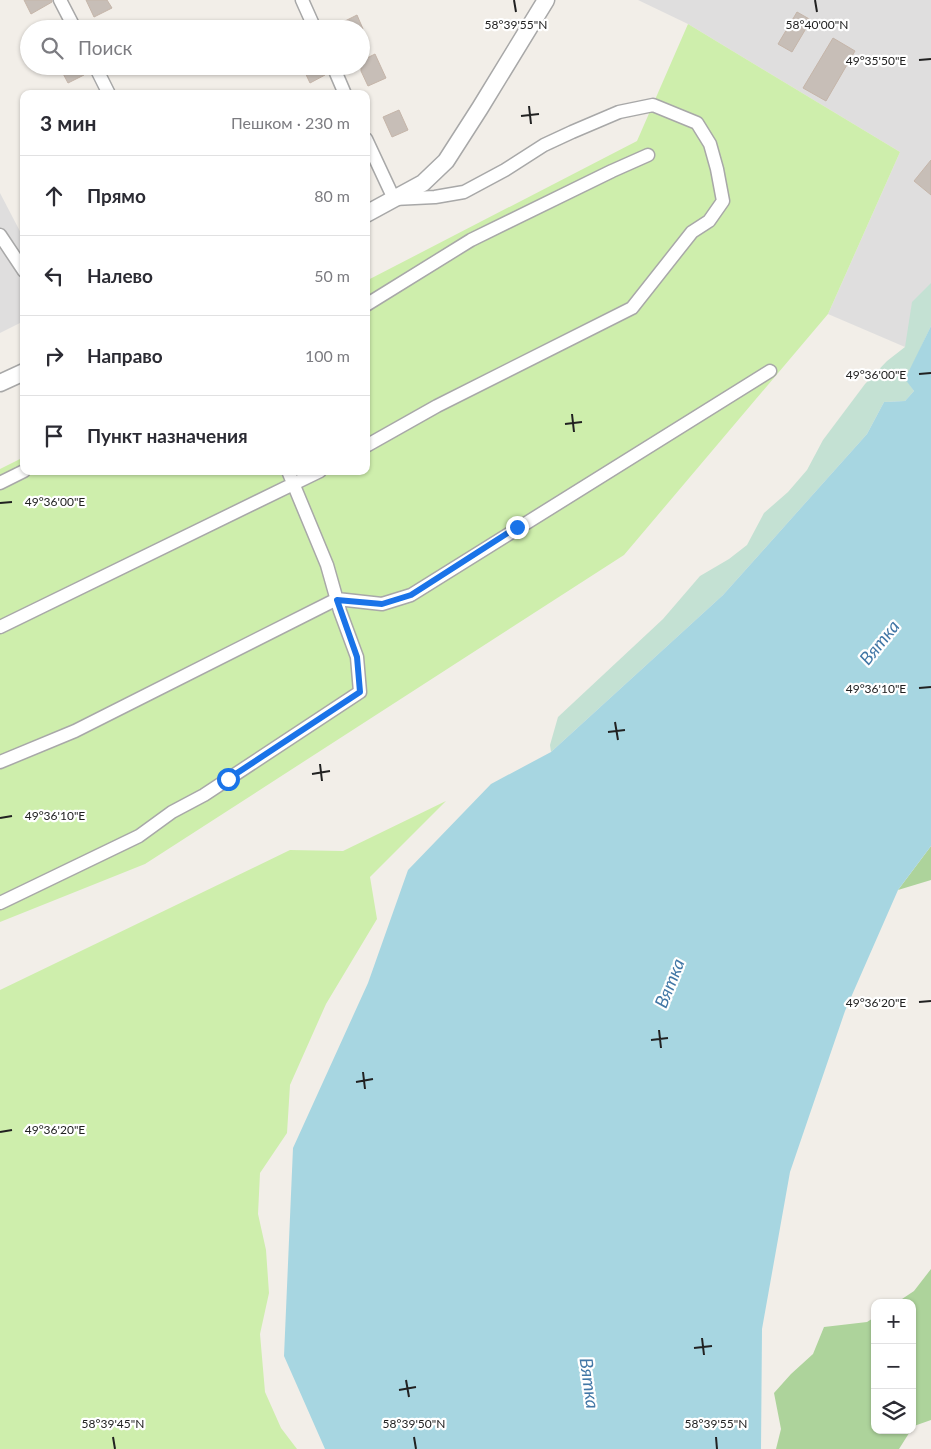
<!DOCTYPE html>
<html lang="ru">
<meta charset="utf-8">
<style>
body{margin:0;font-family:Lato,sans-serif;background:#f2f2f3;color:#2b2b33}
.controls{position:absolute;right:15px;bottom:15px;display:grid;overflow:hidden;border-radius:10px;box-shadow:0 1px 4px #0004}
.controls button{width:45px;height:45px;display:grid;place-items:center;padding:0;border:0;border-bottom:1px solid #e1e1e2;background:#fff;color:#2b2b33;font:25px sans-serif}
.stop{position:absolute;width:15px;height:15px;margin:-11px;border:4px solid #1a73e8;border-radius:50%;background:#fff}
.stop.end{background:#1a73e8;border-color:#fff;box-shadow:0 1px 5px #0008}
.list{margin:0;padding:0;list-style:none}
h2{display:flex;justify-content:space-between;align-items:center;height:65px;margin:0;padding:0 20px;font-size:21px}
h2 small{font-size:16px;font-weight:400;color:#7c7c81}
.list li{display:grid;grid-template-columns:32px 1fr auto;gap:15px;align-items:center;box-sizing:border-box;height:80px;padding:0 20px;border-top:1px solid #e1e1e2}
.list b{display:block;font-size:19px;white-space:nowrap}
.list em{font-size:16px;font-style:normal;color:#7c7c81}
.icon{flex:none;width:28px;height:28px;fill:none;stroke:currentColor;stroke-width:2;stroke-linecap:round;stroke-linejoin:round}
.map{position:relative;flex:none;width:931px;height:1449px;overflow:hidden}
.search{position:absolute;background:#fff;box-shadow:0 1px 4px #0004;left:20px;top:20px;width:350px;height:55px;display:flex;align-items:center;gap:12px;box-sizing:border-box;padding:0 18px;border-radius:28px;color:#7c7c81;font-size:19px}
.panel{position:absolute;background:#fff;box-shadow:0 1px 4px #0004;left:20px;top:90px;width:350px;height:385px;border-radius:10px}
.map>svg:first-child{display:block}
.residential{fill:#dfdede}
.grass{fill:#ceeeac}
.forest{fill:#add39b}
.wetland{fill:#c4e1d3}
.water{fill:#a7d6e1}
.building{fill:#c7beb7;stroke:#c5b5a9}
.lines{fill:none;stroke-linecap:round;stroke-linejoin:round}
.minor-casing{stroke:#a8a8a8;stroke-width:15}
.tertiary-casing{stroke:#a8a8a8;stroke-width:19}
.minor{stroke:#fff;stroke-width:12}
.tertiary{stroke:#fff;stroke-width:16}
.route{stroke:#1a73e8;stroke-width:6}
.ticks{fill:none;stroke:#212121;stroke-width:2}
.labels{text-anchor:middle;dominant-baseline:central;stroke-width:4.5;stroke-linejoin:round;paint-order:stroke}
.water-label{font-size:18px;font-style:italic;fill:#4277a6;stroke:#fff}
.ticks-label{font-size:12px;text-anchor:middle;fill:#212121;stroke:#fff;stroke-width:4.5;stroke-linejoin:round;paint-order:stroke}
</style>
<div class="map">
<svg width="931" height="1449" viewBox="0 0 931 1449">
<rect width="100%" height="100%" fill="#f2eee8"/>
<path class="residential" d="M638 0H931V315L905 347 828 314 900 152 688 24Z
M0 193 24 239V321L0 333Z"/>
<path class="grass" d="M688 24 900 152 828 314 624 555 145 864 0 922V469L24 457V471H366V281L637 141Z
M446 801 370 877 377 919 326 1004 290 1085 287 1133 260 1173 258 1214 266 1250 269 1293 260 1334 265 1392 281 1428 297 1449H0V990L290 850 343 851Z"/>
<path class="forest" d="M931 846V880L898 890Z
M931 1269V1420L914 1426 912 1427V1303H896L914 1291Z
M875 1317V1430H911L899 1449H776L781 1429 774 1393 791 1374 813 1354 824 1327 867 1322Z"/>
<path class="wetland" d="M931 283V326L906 379 914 391 905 401 884 402 867 434 723 595 551 752 550 745 558 717 663 619 700 576 729 559 747 545 764 513 788 492 807 470 823 440 865 384 887 361 905 347 912 302Z"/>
<path class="water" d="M931 326V846L898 890 845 1011 790 1172 762 1329 761 1449H325L284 1356 293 1148 368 983 408 870 491 784 551 752 723 595 867 434 884 402 905 401 914 391 905 379Z"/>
<path class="building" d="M24 0H52V2L31 14Z
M86 0H107L112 8 94 17Z
M797 12 811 20 792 52 778 44Z
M357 15 363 29H329Z
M833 38 855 51 826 101 803 88Z
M375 54 386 78 368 86 361 71V61Z
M59 66H80L84 75 68 83Z
M302 66H321L325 75 310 83Z
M399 110 408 130 392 137 383 117Z
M931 160V195L914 181Z"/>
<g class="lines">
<g class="minor-casing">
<path id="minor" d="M60 0 75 29
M302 0 315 29
M95 66 109 94
M333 66 345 94
M366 139 394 199 435 197 464 192 505 170 544 145 572 132 619 112 653 105 697 123 710 144 717 169 723 201 709 221 692 232 632 308 437 406 366 446
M0 235 24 271
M366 305 471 240 612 171 648 155
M0 483 24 471
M0 627 320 471
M0 762 75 731 337 599 382 604 411 595 770 371
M0 903 139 836 172 812 204 795 360 692 357 657 340 611 327 565 288 471"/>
</g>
<g class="tertiary-casing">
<path id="tertiary" d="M366 214 423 183 446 161 480 108 546 0
M0 383 24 372"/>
</g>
<use href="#minor" class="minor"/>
<use href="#tertiary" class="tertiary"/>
</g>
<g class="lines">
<path class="route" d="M228 779 360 692 357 657 337 600 382 604 411 595 517 527"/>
</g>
<path class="ticks" d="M514 0 516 12M815 0 817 12M919 60 931 59M529 106 531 124M521 116 539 114M919 374 931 373M572 414 574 432M565 424 582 422M0 503 12 502M919 688 931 687M615 722 618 740M608 732 625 730M320 764 322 781M312 774 330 771M0 818 12 816M919 1002 931 1001M659 1030 661 1048M651 1040 668 1038M363 1072 365 1089M356 1082 373 1079M0 1132 12 1130M702 1338 704 1355M694 1348 712 1346M406 1380 409 1397M399 1390 416 1387M113 1437 115 1449M414 1437 416 1449M716 1437 717 1449"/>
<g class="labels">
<g class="water-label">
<text transform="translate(879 642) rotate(-51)">Вятка</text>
<text transform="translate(669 983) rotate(-68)">Вятка</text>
<text transform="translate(590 1383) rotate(82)">Вятка</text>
</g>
</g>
<g class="ticks-label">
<text x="516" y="29">58°39'55"N</text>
<text x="817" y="29">58°40'00"N</text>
<text x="876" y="65">49°35'50"E</text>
<text x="876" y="379">49°36'00"E</text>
<text x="55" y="506">49°36'00"E</text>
<text x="876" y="693">49°36'10"E</text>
<text x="55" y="820">49°36'10"E</text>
<text x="876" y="1007">49°36'20"E</text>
<text x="55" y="1134">49°36'20"E</text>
<text x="113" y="1428">58°39'45"N</text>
<text x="414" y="1428">58°39'50"N</text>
<text x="716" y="1428">58°39'55"N</text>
</g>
</svg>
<div class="controls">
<button>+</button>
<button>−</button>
<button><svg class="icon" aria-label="layers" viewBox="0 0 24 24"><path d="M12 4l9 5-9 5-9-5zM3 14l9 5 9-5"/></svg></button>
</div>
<div class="stop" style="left:228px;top:779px"></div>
<div class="stop end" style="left:517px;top:527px"></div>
<div class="search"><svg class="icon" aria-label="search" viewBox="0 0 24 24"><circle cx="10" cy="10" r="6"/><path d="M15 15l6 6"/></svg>Поиск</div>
<section class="panel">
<h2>3 мин<small>Пешком · 230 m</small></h2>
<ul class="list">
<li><svg class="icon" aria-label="ahead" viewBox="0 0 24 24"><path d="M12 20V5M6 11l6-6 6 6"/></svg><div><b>Прямо</b></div><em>80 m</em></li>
<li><svg class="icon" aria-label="left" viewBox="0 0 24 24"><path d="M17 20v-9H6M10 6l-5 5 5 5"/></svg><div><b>Налево</b></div><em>50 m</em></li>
<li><svg class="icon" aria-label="right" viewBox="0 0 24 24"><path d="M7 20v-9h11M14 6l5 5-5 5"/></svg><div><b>Направо</b></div><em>100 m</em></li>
<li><svg class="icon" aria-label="arrive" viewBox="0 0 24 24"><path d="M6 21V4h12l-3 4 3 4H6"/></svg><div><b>Пункт назначения</b></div></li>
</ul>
</section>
</div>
